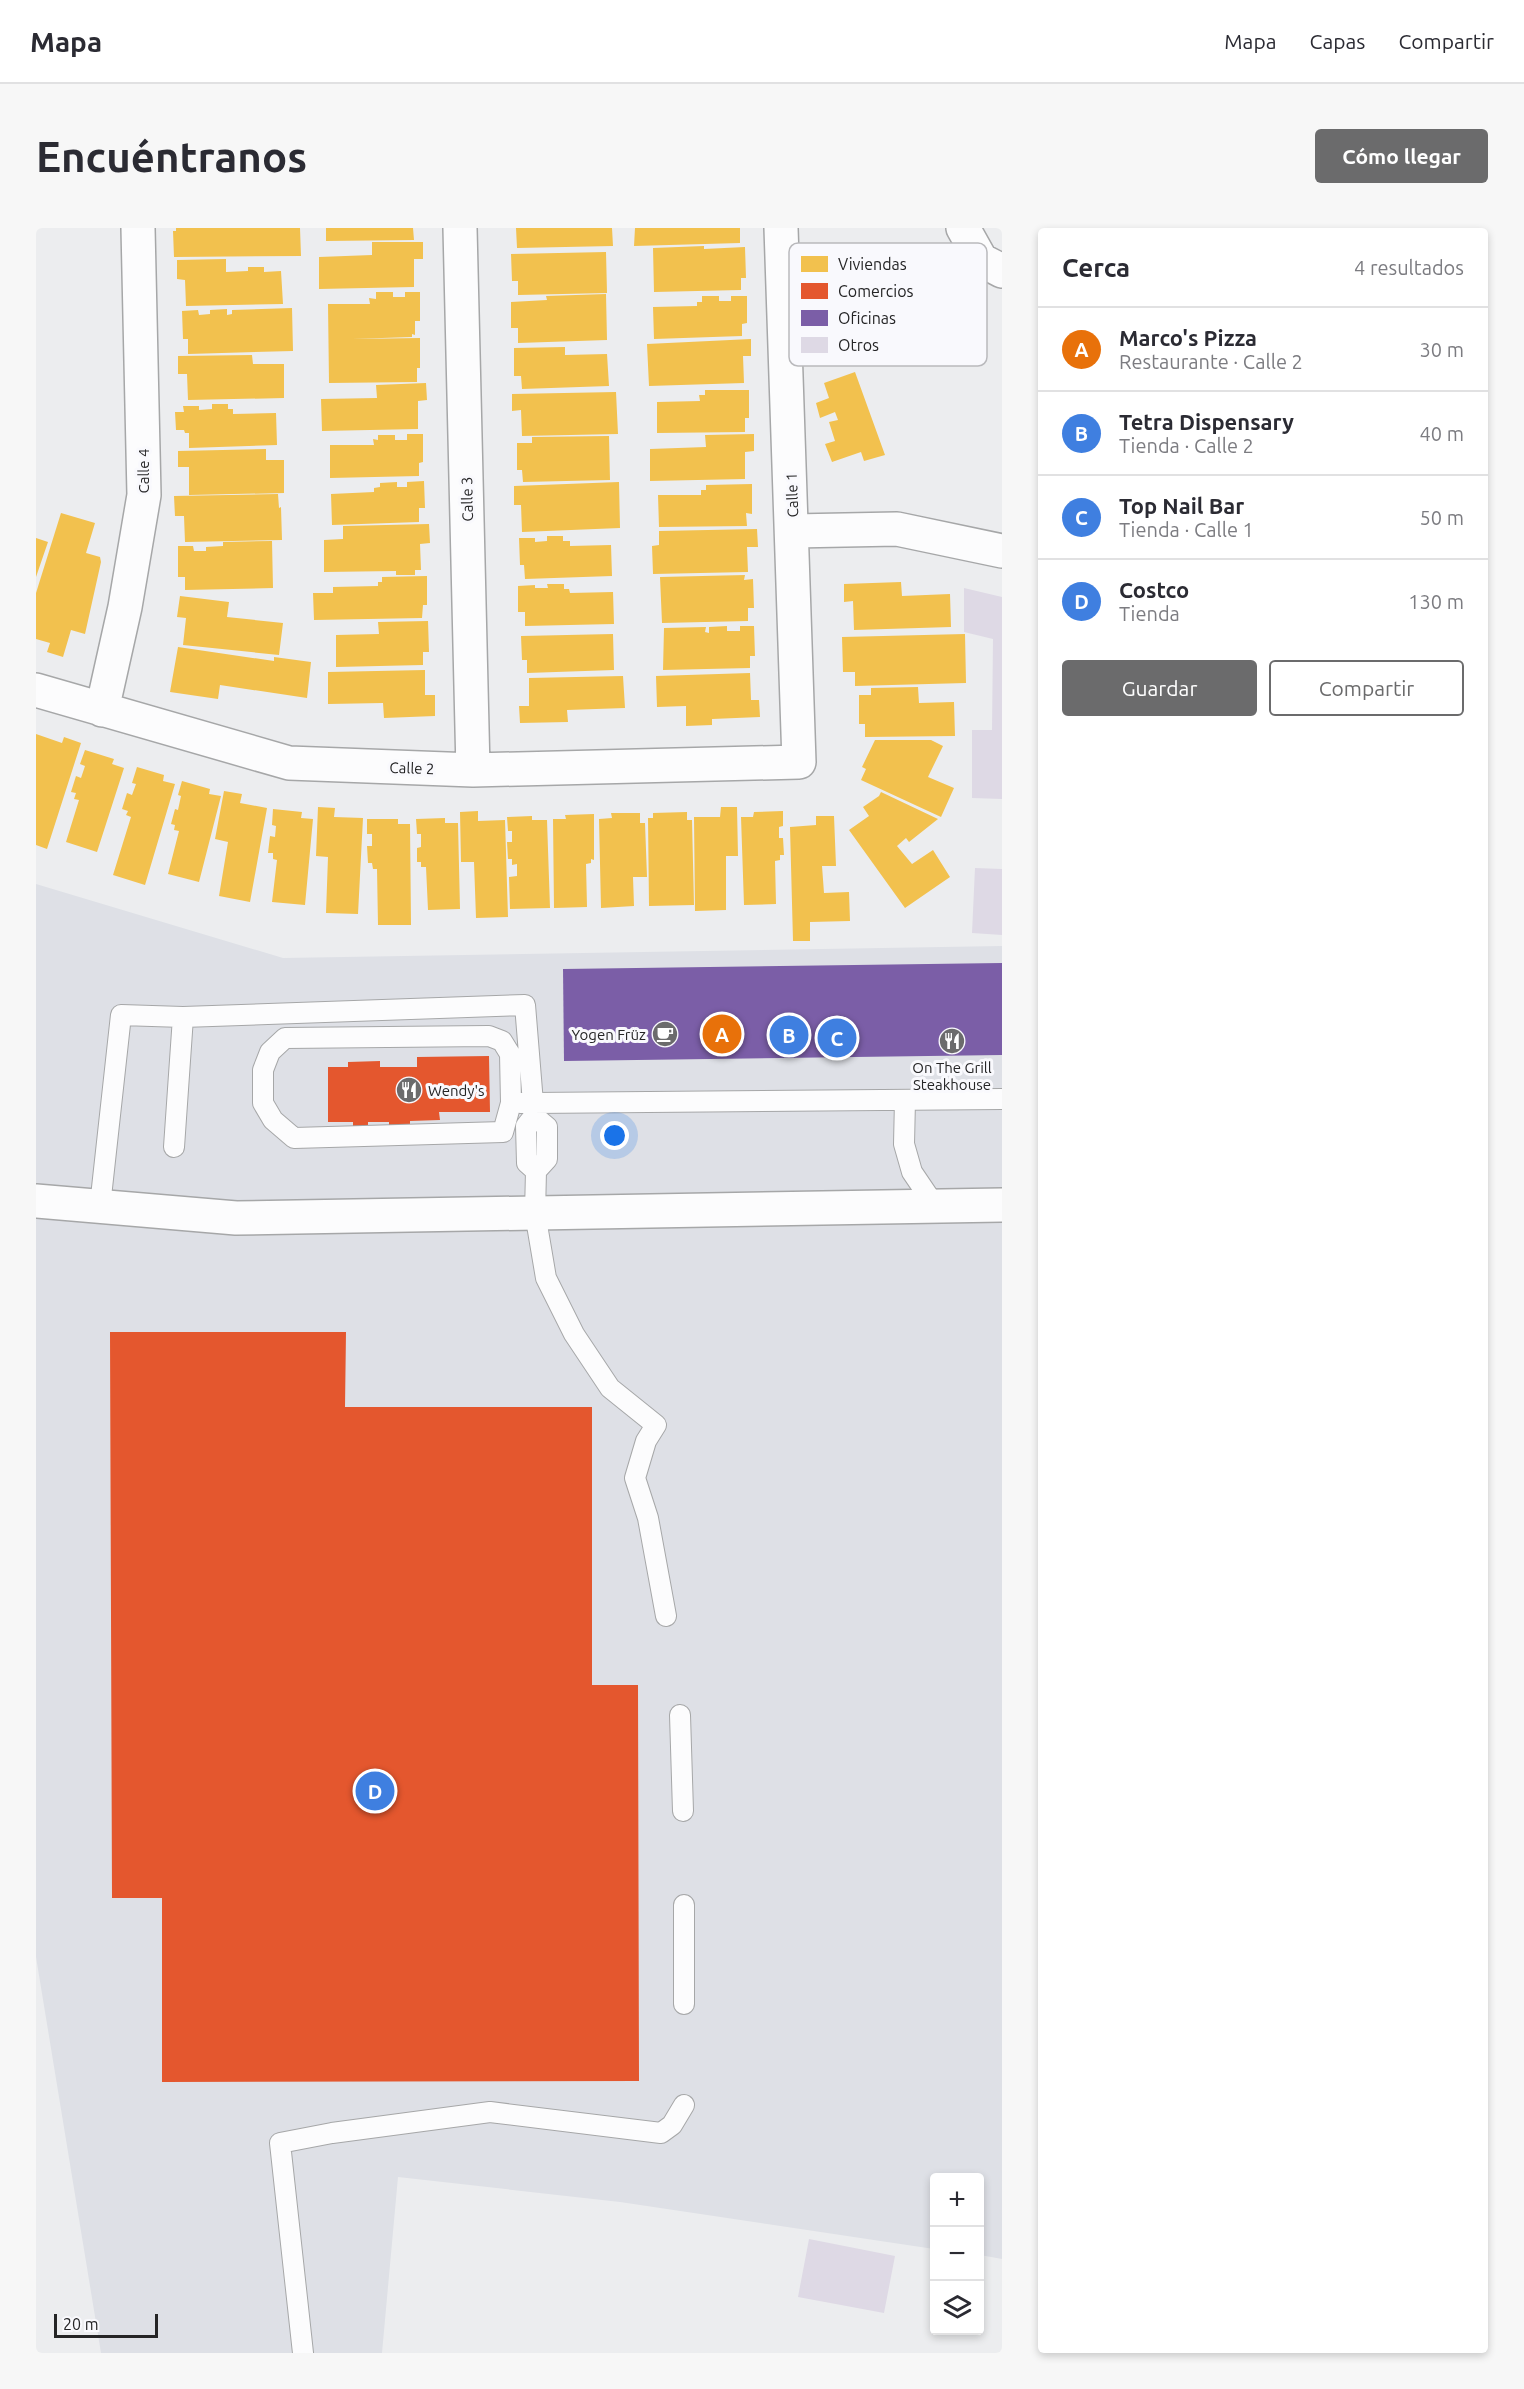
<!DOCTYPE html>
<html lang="es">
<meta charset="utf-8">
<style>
body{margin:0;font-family:Ubuntu,sans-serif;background:#f7f7f7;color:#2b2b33}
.controls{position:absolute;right:18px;bottom:18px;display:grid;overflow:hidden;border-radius:6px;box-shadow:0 3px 9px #0003}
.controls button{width:54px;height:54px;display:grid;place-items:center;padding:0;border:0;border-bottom:2px solid #e1e1e2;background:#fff;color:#2b2b33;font:30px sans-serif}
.scale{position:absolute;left:18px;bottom:15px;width:104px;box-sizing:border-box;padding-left:6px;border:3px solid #252526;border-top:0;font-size:16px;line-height:21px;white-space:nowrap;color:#252526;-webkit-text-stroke:4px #f9f9fd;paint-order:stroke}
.you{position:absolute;left:579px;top:908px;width:21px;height:21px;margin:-15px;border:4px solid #fff;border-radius:50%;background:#1a73e8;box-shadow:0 0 0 9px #1a73e833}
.badge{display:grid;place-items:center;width:39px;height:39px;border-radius:50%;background:#6b6b6c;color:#fff;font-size:20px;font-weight:700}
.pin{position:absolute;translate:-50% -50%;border:3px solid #fff;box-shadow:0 2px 6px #0006}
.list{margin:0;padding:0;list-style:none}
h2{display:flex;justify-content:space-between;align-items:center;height:78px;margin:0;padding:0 24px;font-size:26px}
h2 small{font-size:20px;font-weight:400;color:#7c7c81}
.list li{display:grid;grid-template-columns:39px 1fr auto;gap:18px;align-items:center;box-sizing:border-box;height:84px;padding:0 24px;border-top:2px solid #e1e1e2}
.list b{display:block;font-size:22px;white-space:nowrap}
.list p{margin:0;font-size:20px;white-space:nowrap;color:#7c7c81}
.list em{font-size:20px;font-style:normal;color:#7c7c81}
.actions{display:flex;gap:12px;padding:18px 24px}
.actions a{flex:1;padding:14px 0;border:2px solid #6b6b6c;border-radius:6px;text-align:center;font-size:21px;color:#6b6b6c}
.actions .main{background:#6b6b6c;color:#fff}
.icon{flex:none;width:33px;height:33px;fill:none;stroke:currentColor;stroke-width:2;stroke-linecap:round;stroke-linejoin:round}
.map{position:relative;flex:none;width:966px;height:2125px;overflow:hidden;border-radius:6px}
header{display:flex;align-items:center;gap:36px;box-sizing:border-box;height:84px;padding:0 30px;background:#fff;border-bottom:2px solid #e1e1e2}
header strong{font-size:28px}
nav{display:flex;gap:33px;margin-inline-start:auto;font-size:21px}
.intro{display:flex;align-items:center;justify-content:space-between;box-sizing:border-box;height:144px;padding:0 36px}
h1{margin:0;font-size:42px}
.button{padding:15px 27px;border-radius:6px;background:#6b6b6c;color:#fff;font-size:21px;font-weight:700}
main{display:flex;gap:36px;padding:0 36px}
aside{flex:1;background:#fff;border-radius:6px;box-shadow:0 3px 9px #0003}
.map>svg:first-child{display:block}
.built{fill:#dee0e6}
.homes{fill:#f2c14e}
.shops{fill:#e4572e}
.offices{fill:#7b5ea7}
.building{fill:#ded9e5}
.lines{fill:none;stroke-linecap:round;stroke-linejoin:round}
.lane-casing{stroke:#a6a7a8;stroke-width:22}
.street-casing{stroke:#a6a7a8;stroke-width:36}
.lane{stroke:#fcfcfd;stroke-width:20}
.street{stroke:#fcfcfd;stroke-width:33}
.labels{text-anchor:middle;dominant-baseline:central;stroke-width:6;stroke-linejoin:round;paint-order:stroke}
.street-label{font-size:15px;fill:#252526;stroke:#f9f9fd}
.poi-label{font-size:15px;fill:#252526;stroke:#f9f9fd;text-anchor:end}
.key{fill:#f9f9fd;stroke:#b9b9bc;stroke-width:1.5}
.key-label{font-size:16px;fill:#252526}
</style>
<header>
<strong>Mapa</strong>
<nav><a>Mapa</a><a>Capas</a><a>Compartir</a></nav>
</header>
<div class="intro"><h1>Encuéntranos</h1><a class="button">Cómo llegar</a></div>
<main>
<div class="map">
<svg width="966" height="2125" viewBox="0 0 966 2125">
<rect width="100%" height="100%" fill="#ecedef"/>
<path class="built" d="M0 656 247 730 966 718V2031L944 2027V1950H898V2021L584 1974 362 1949 346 2125H65L0 1729Z"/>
<path class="homes" d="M140 0H264L265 28 138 29 137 3H140Z
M290 0H377L378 12 290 13Z
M480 0H576L577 18 481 20Z
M599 0H704V15L598 18Z
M336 14H387V31H378V59L283 61V29L336 27Z
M668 18V21L709 19 710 50H705V62L618 64 617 20Z
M570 24 571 65 482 67V53H476L475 26Z
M190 31V44L212 43V39H228V44L245 43 247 76 150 78 149 52 141 51V32Z
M340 64H357V69H369V64H384V93H379V107L376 106V109L316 111 384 110V140H381V154L293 155 292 76H334L333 70 340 71Z
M570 66 571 112 482 115V100H475V74L511 72 510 68Z
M666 68H683V73H695V68H711V95L706 96V108L618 111 617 79 661 78V74H666Z
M256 80 257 123 152 126V111H147L146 83 162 82 163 87 174 86V82L191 81V87L196 86V82Z
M715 111V128H707L708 155 613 158 611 116Z
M529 119V127L571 126 573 158 486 161 485 148H478V120Z
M216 127 217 136H248V170L152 172 151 146H142V128Z
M819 144 849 227 828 233 825 224 796 234 789 216 799 213 793 194 802 192 799 184 784 190 780 175 793 170 788 155Z
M390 155 391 172 382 173V201L286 203 285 171 341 170 340 157Z
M669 162H713V190H709V204L621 205V174L664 173 663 167H669Z
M580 164 582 206 486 208 485 182 476 183V166Z
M176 176H192V181H197V186L240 185 241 217 153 220V205H149L148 202H140L139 184H148L147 178H163V182L176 181Z
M371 206H387V234L383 235V248L294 250V217H338L337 211 342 212V207H359V212H371Z
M718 206V223L709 224V251L614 253V221L670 219 669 207Z
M573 208 574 252 487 254 486 242H481V215H496V209Z
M230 221V232H248V265L153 267V239H142V223Z
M388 253 389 280H383V294L296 297 295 266 338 264V260L344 259V255L361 254V259H371V254Z
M583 254 584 300 486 304 485 277H478V258Z
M716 256V286L710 285 711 298 623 299 622 267H665V262H670V257Z
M242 266 243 280 245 279 246 312 149 314 148 288H139L138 268Z
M25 285 59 295 50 325 64 329 65 334 49 406 35 402 27 429 11 424 14 415 0 411V365Z
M393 296 394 315 384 316 385 342H379V347H360V343L288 344V312L307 311V298Z
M721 301 722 319H711L712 344 617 346 616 318 623 317V303Z
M511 308H527V313H534V318L575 317 576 348 489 351 488 337H484L483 310H499V314L511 313Z
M0 310 12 314 0 349Z
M236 313 237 360 149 362V349H142V318H157L158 323H170V319L187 318V314Z
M709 347 708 352 717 351 718 380H712V393L626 395 624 349Z
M391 348V377H387L386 390 278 392 277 365H297V359L342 358V354H346V349Z
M865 354 866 368 914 366 915 399 818 402 817 373 808 374V356Z
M511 356H528V361H533L534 365 577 364 578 396 489 398V384H482V358L499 357V360H512Z
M144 368 193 374 191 389 247 395 243 427 147 417 150 390 141 389Z
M392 393 393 424H387V437L300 439V407L343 406 342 394Z
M691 398V403H704V398H718L719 428H714V440L627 442 628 400 670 399 669 404 673 405V399Z
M577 406 578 442 491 445V432H486L485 408Z
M929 406 930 455 819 458V444H807L806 409Z
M142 419 238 433V429L275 434 271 470 184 457 182 471 134 464Z
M389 442V467H399V488L348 490 347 475 292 476V444Z
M714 445 715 472H723L724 489 676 491V497L650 498V478L621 479 620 448Z
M587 448 589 480 531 482 532 494 484 495 483 478H493V450Z
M882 459 883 475 918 474 919 508 829 509V496H823V467H835V460Z
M0 506 26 515 28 509 45 515 11 621 0 617Z
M839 512H895L907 518 892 549 918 560 905 589 825 552 830 541 826 539Z
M49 522 78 531 76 536 88 540 61 624 30 614 43 572 38 571 40 565 35 564 40 548 45 550 49 538 44 536Z
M101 539 128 547 127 553 139 556 109 657 77 647 95 589 90 587 92 583 86 581 91 565 96 567 100 556 96 555Z
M146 553 174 561 173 566 185 568 163 654 132 646 143 603 138 602 139 597 135 596 139 581 142 582 145 568 142 567Z
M188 563 206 566 204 575 231 580 214 674 183 668 192 614 179 611Z
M845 564 902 591 873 614 870 610 861 618 876 636 897 622 914 649 869 680 813 602 833 588 827 579 843 568Z
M282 579 299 580 298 589 327 590 322 686 290 685 292 629 280 628Z
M685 579H701L702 628H690V682L659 683 658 589H684Z
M237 581 266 584 265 590 277 591 269 677 236 674 241 632 237 631V625H232L234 608 239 609 240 598 236 597Z
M442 583V593L469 592 472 689 440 690 438 634H425L424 584Z
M747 583V598L743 599V610H747L748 627H744V632L739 633 740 676 708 677 705 589H717L718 584Z
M651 584V592H656L658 677 613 678 612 590H617V585Z
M575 585H604V595H609L611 649H597L598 678 565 680 563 591 576 590Z
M558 586V632L555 631V635L550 636 551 679 518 680 517 591H530L529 587Z
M496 588V592H511L514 680 474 681 473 649 481 648V636L476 637V631H472L471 614H476V603H472L471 589Z
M780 588H798L800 638H786L788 665 813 664 814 693 774 694V713H757L754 599 780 597Z
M409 590V595H422L424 681 392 682 390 639H385V634H381V620L385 619V606H381L380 591Z
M331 591H362V596H374L375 697H342L341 641H337L336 635H332L331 618H336V606H331Z"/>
<path class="shops" d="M453 828 454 884H403L404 892 374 893V898H353V894H332V900H317V894H292V839H312V834L344 833V839H381V829Z
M74 1104H310L309 1179H556V1457H602L603 1853 126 1854V1670H76Z"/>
<path class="offices" d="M966 735V827L528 833 527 741Z"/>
<path class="building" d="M928 360 966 369V571L936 570V502H956L957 411 928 404Z
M939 640 966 641V707L936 705Z
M773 2011 859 2028 848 2085 762 2069Z"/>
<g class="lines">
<g class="lane-casing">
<path id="lane" d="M453 808 466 813 474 826 475 875 467 904 258 910 237 892 227 875V842L234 824 249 810Z
M869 872 868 916 876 944 899 978
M484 875H497L498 888 490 898 491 935 500 943 511 931V899L498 888
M138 919 147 789 489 777 497 875 966 871
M500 943 499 985 510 1050 538 1106 574 1160 620 1197 610 1213 599 1250 612 1290 630 1388
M64 978 85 787 147 789
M644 1487 647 1583
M648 1776V1677
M267 2125 244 1915 296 1905 454 1884 625 1905 636 1897 648 1877"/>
</g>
<g class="street-casing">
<path id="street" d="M424 0 437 542
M927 0 945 32 966 43
M757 303 861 301 966 323
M0 462 253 535 437 542 763 534 745 0
M66 482 89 379 108 267 102 0
M0 973 200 990 966 977"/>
</g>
<use href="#lane" class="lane"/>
<use href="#street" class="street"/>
</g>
<defs>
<g id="cafe-disc" transform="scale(1.35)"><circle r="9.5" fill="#6b6b6c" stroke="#f9f9fd"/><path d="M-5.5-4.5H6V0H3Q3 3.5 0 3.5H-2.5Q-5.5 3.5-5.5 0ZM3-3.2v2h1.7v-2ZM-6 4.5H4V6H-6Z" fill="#fff"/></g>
<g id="restaurant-disc" transform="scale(1.35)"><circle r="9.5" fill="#6b6b6c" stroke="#f9f9fd"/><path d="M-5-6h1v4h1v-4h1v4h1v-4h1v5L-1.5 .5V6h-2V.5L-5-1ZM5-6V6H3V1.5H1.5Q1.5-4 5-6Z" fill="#fff"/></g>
</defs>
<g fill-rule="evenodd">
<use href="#cafe-disc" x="629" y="806"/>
<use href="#restaurant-disc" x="916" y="813"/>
<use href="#restaurant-disc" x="373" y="862"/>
</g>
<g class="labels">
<g class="street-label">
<text transform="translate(107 243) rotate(-90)">Calle 4</text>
<text transform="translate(756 267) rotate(-92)">Calle 1</text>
<text transform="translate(431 271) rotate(-91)">Calle 3</text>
<text transform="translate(376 540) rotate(2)">Calle 2</text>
</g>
<g class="poi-label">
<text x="610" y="806">Yogen Früz</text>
<text x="916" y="839" text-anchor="middle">On The Grill<tspan x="916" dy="17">Steakhouse</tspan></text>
<text x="392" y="862" text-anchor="start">Wendy's</text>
</g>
</g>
<rect x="753" y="15" width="198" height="123" rx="9" class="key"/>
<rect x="765" y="28" width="27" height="16" fill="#f2c14e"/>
<rect x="765" y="55" width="27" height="16" fill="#e4572e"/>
<rect x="765" y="82" width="27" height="16" fill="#7b5ea7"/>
<rect x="765" y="109" width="27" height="16" fill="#ded9e5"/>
<g class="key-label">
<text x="802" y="42">Viviendas</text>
<text x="802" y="69">Comercios</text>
<text x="802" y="96">Oficinas</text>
<text x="802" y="123">Otros</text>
</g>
</svg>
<div class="controls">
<button>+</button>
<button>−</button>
<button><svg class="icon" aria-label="layers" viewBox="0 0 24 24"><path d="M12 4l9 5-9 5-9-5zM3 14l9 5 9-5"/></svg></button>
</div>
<div class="scale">20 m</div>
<div class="you"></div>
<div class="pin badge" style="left:686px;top:806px;background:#e8710a">A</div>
<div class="pin badge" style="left:753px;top:807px;background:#3f7fe0">B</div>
<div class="pin badge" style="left:801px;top:810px;background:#3f7fe0">C</div>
<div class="pin badge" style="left:339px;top:1563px;background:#3f7fe0">D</div>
</div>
<aside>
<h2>Cerca<small>4 resultados</small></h2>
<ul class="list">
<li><span class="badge" style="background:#e8710a">A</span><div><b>Marco's Pizza</b><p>Restaurante · Calle 2</p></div><em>30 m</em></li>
<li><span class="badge" style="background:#3f7fe0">B</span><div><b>Tetra Dispensary</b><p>Tienda · Calle 2</p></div><em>40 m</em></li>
<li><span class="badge" style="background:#3f7fe0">C</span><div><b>Top Nail Bar</b><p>Tienda · Calle 1</p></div><em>50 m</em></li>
<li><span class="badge" style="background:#3f7fe0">D</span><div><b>Costco</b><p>Tienda</p></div><em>130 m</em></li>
</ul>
<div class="actions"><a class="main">Guardar</a><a>Compartir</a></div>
</aside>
</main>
